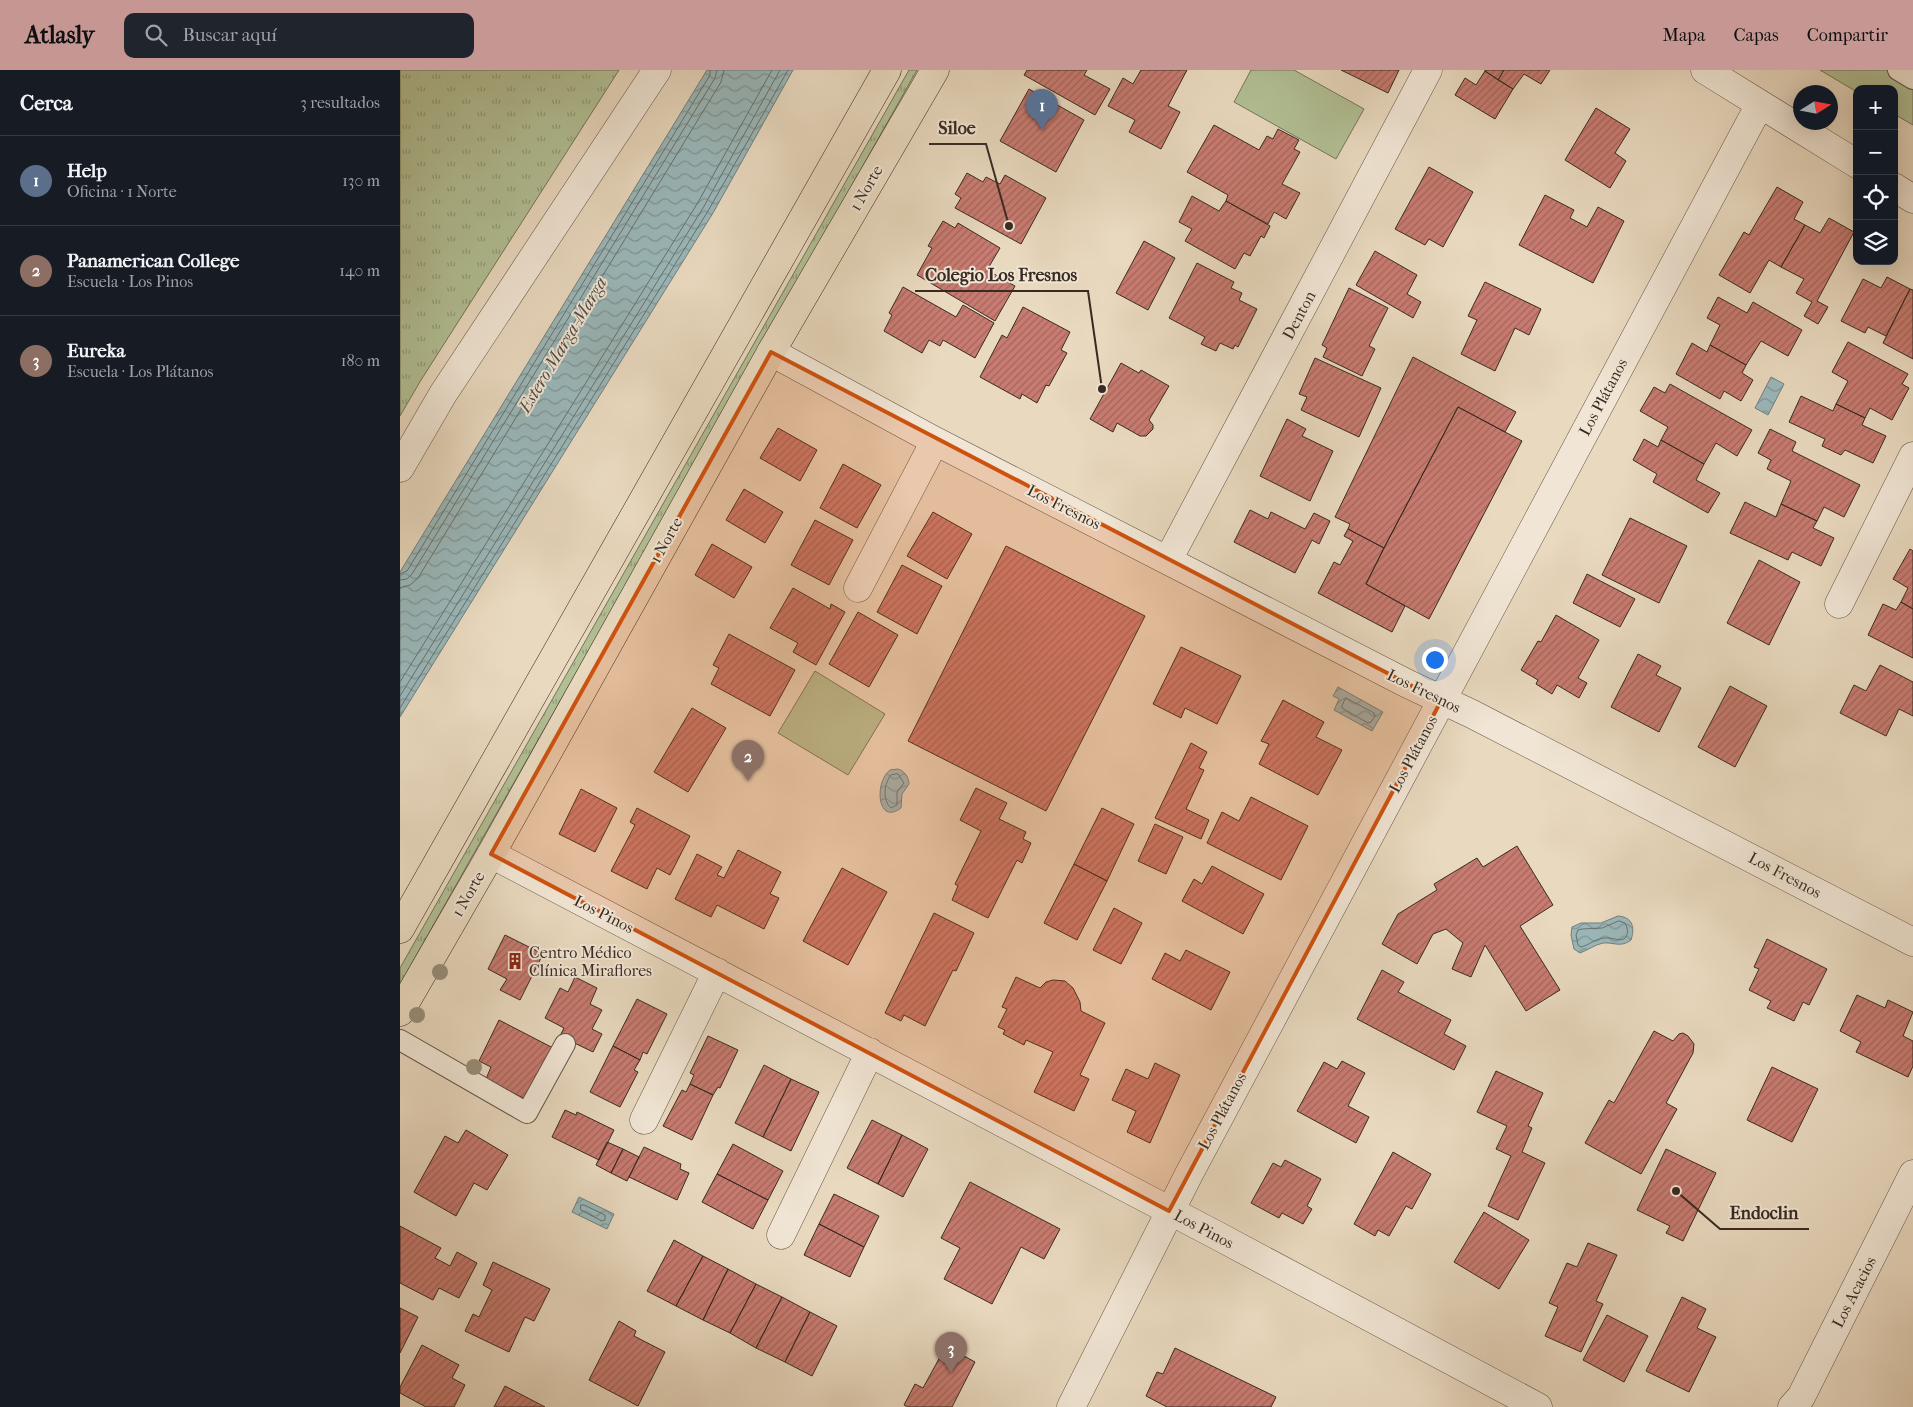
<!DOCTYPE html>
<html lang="es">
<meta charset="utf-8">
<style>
body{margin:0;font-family:"IM FELL French Canon",serif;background:#20242c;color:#f1f3f6}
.controls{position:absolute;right:15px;top:15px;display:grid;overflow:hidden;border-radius:10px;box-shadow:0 5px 20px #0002}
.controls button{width:45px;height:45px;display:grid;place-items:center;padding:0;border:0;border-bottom:1px solid #363941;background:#171b24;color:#f1f3f6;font:25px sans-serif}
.compass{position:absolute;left:1393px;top:15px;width:45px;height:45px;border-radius:50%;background:#171b24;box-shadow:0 5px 20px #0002;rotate:79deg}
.you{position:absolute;left:1034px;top:589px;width:18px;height:18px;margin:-12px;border:4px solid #fff;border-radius:50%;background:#1a73e8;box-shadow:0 0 0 8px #1a73e833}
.badge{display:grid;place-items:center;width:32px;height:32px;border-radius:50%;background:#c59692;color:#fff;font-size:16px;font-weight:700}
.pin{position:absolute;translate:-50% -41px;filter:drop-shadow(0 1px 2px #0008)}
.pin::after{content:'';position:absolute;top:26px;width:18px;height:15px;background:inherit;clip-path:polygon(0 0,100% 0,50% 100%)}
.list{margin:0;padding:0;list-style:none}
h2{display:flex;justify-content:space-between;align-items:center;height:65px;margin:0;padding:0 20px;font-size:21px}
h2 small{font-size:16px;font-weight:400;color:#9ea1a6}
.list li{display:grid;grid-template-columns:32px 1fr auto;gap:15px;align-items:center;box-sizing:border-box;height:90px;padding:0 20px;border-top:1px solid #363941}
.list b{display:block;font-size:19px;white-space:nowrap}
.list p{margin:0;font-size:16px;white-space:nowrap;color:#9ea1a6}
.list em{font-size:16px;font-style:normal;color:#9ea1a6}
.icon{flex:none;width:28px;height:28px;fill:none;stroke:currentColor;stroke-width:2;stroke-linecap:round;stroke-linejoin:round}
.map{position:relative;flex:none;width:1513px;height:1337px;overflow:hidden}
header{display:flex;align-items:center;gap:30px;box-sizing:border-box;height:70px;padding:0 25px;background:#c59692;color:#111}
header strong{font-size:24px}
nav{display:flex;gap:28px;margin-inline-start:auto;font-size:18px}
.search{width:350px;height:45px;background:#20242c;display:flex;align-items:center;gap:12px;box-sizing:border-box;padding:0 18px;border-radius:10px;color:#9ea1a6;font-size:19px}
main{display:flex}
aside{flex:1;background:#171b24}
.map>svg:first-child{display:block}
.grass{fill:url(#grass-tufts);stroke:#75755c}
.pitch{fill:#b2c095;stroke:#75755c}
.water{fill:url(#water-waves);stroke:#737f7d}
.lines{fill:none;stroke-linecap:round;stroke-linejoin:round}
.shore{stroke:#69716e;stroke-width:1}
.building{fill:url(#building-hatch);stroke:#382a22}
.service-casing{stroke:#645649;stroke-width:22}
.minor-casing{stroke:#645649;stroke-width:29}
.primary-casing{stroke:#382a22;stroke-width:29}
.service{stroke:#f1e6d5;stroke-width:20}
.minor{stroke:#f1e6d5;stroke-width:28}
.primary{stroke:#e9d9bf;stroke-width:28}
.tree{fill:#988e79}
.marked{fill:#ce520f;fill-opacity:0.2;stroke:#ce520f;stroke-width:4;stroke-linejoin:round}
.labels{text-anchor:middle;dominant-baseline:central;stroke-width:4;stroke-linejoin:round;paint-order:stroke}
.street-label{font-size:16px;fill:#382a22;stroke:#f1e6d5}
.poi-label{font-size:16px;fill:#382a22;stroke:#f1e6d5;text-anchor:start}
.water-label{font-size:18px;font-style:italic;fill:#504e48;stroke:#f1e6d5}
.leader{fill:none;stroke:#382a22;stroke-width:2}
.callout-dot{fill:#382a22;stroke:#f1e6d5;stroke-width:2}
.callout-label{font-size:18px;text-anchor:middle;font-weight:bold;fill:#382a22;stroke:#f1e6d5;stroke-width:4;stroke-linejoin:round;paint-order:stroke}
</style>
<header>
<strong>Atlasly</strong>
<div class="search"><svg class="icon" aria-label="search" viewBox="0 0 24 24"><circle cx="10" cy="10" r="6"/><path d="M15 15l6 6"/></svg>Buscar aquí</div>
<nav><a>Mapa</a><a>Capas</a><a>Compartir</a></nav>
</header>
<main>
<aside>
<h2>Cerca<small>3 resultados</small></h2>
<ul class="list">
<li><span class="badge" style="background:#5c6f8a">1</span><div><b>Help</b><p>Oficina · 1 Norte</p></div><em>130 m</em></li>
<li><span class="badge" style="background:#8d6e63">2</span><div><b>Panamerican College</b><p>Escuela · Los Pinos</p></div><em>140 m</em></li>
<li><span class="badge" style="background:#8d6e63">3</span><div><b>Eureka</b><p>Escuela · Los Plátanos</p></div><em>180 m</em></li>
</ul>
</aside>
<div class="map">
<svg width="1513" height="1337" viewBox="0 0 1513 1337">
<defs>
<pattern id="grass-tufts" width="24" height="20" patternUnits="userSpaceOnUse" patternTransform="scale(1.25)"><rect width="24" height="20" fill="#b2c095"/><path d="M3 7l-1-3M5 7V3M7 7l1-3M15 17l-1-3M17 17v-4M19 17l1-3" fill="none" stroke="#929c79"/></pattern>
<pattern id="water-waves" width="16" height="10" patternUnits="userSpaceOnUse" patternTransform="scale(1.25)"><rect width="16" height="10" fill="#9ab8ba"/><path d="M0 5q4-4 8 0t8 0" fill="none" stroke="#7f9697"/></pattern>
<pattern id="building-hatch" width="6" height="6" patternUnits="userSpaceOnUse" patternTransform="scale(1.25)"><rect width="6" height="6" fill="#c87b70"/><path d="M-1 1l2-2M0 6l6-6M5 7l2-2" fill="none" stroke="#a3655c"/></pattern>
</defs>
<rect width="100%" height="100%" fill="#e9d9bf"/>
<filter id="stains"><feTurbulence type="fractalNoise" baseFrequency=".004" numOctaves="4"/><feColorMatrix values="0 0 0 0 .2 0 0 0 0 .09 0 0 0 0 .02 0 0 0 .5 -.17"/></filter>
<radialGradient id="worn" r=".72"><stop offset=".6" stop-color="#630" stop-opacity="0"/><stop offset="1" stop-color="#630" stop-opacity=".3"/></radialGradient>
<path class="grass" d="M0 0H219L21 310 0 346Z
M509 0H517L0 914V898Z"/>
<path class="pitch" d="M851 0H894L964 39 936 89 834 32Z
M1420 0H1513V55L1494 44V19H1457V22Z
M415 601 485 644 448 705 378 663Z"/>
<path class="water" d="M307 0H393L313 143 0 647V502Z
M1371 307 1384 314 1368 345 1355 338Z
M938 617 983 642 972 661 934 640 939 629 933 626Z
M498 699C505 701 509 708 509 714L502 724 501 738C477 756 474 712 490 700Z
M1218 846C1233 847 1235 858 1231 870 1221 878 1214 872 1203 873 1194 875 1188 880 1180 883L1174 879 1171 865 1172 857 1181 853H1201Z
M179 1127 214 1144 207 1159 172 1142Z"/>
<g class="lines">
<path class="shore" d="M0 504 7 501 310 5V0
M0 510 7 509 12 504 315 8 317 0
M0 518 10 515 18 508 321 12 324 0
M0 612 297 134 372 0
M0 626 303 138 380 0
M946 628 974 643 975 646 971 652 968 653 942 638V636Z
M0 638 308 141 388 0
M498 704 504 713 497 722V735L491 738C482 730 484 713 491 705Z
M1219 851 1225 853C1228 858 1229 865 1224 869 1217 871 1211 867 1204 868 1195 869 1189 875 1181 877L1178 875 1176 865 1178 860 1182 859 1202 858Z
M181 1135H184L205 1145V1150L202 1151 181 1140Z"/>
</g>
<path class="building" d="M627 0H687L684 5 710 19 695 45 624 5Z
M741 0H787L768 36 780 42 761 79 729 62 735 50 708 36 723 8 733 14Z
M941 0H999L988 23Z
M1085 0H1104L1098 10 1085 1Z
M1104 0H1150L1141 14 1124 4 1113 19 1098 10Z
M1085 1 1113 19 1095 49 1055 25 1065 8 1076 15Z
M629 19 684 50 656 102 600 71Z
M1196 38 1230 59 1215 83 1226 91 1210 118 1165 90Z
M814 55 859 80 867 66 873 69 878 59 899 70 894 79 900 82 882 114 900 123 886 149 874 142 868 154 826 131 828 125 787 102Z
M1029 97 1073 122 1043 177 1029 169 1025 175 995 159Z
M567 103 583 112 586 107 600 114 605 105 646 128 621 174 555 138 561 128 555 124Z
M1377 117 1403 132 1394 149 1405 155 1381 197 1369 190 1350 223 1319 205 1344 162 1349 165Z
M1145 125 1174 140 1170 148 1187 157 1198 137 1224 151 1193 213 1119 175Z
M792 126 819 141 826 131 870 156 864 168 861 166 850 186 844 183 835 199 785 171 792 159 779 152Z
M1429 148 1454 162 1417 231 1428 237 1418 254 1404 246 1412 232 1396 223 1404 209 1381 197 1405 155 1420 163Z
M543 151 555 158 558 153 600 178 587 200 615 216 595 251 517 205 532 178 528 176Z
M744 171 775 188 748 240 716 223Z
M975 181 1017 205 1007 224 1021 232 1013 248 956 215Z
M797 193 834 212 831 218 842 223 839 230 857 239 838 277 835 275 833 279 820 273 816 281 801 274 805 267 769 248Z
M1487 207 1510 219 1486 266 1468 257 1465 263 1441 251 1463 209 1481 218Z
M1085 212 1141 239 1129 265 1115 258 1095 301 1061 284 1077 250 1068 246Z
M503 217 556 247 563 235 594 253 575 288 543 270 540 276 529 270 522 283 484 261 492 245 489 243Z
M949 218 988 238 969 276 975 279 962 306 923 287 927 278 922 275Z
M1510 219 1513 220V289L1483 273Z
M1318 227 1347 243 1353 232 1402 260 1388 286 1361 271 1346 295 1310 275 1320 255 1307 248Z
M623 237 670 262 661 280 667 283 649 316 646 315 637 333 622 324 620 329 580 307 602 265 607 268Z
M1448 272 1508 304 1502 314 1509 318 1492 350 1470 338 1465 348 1436 334 1448 311 1432 302Z
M1292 273 1307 282 1310 275 1346 295 1342 303 1353 310 1341 331 1324 321 1320 329 1276 304Z
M1013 287 1116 342 1105 362 1058 337 984 478 948 459 950 454 935 447Z
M915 288 981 318 959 367 901 340 907 327 899 324Z
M721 293 739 303 741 300 769 316 749 350 753 355V359L746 366H740L717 353 713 362 690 349Z
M1270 314 1352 360 1337 386 1316 373 1304 394 1261 370 1268 357 1240 341 1254 317 1265 323Z
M1401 326 1433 341 1436 334 1465 348 1462 355 1486 366 1473 393 1445 380 1441 385 1422 376 1425 369 1389 352Z
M1058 337 1122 371 1029 549 966 514 984 478Z
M887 349 906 359 902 366 933 381 910 431 860 406Z
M378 358 417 380 400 411 360 388Z
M1370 359 1396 372 1392 381 1460 415 1444 447 1424 437 1417 451 1381 434 1391 411 1367 399 1371 390 1358 383Z
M1244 369 1258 377 1261 370 1304 394 1296 410 1320 423 1308 443 1253 412 1257 404 1233 390Z
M443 394 481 415 457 458 420 438Z
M344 419 383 442 365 473 326 450Z
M1345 432 1376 447 1381 434 1417 451 1413 458 1434 468 1421 496 1392 482 1388 490 1330 463Z
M850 440 868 449 871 442 905 459 914 443 930 451 919 474 912 470 895 503 834 472Z
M533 442 572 464 547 509 507 486Z
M1230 448 1287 476 1259 533 1202 505Z
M415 450 453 470 429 515 391 495Z
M948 459 984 478 966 514 1005 536 992 562 918 523 934 492 940 495 953 471 944 466Z
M312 474 352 497 334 528 295 505Z
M606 476 745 546 646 741 508 671Z
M1510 479 1513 481V539L1501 532 1508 518 1493 509Z
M1359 490 1400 512 1369 575 1327 553Z
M502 495 542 516 517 564 477 542Z
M1187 504 1235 529 1220 557 1173 533Z
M393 518 430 539 431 534 445 542 416 595 393 582 398 573 370 558Z
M1501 532 1513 539V588L1468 565 1483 534 1496 540Z
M458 542 498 565 469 617 429 594Z
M1156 545 1199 570 1178 608 1187 613 1179 628 1157 615 1152 624 1136 614 1138 610 1121 600 1138 571 1141 572Z
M329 564 395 600 370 646 311 614 319 598 313 595Z
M781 577 841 606 817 654 785 638 781 648 753 634Z
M1238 584 1261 596 1256 605 1281 618 1259 662 1211 637Z
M1480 595 1513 612V646L1499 639 1486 666 1440 643 1454 615 1466 621Z
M1330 616 1367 636 1335 697 1298 677Z
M883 630 924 652 916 667 942 680 918 725 859 694 869 674 861 671Z
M292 638 326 658 288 722 254 702Z
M791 673 807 682 799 698 804 700 786 739 809 750 801 769 755 748Z
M576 718 607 733 599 749 626 762 623 769 631 773 622 793 617 790 588 848 552 830 558 816 555 814 581 761 560 750Z
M181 719 217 738 195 782 159 764Z
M851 727 908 756 881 810 807 773 822 742 839 751Z
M237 738 290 766 270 805 257 798 247 819 211 801 235 755 230 752Z
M702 738 734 754 707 811 674 794Z
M755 754 783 767 766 804 738 791Z
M1117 776 1153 835 1120 856 1160 920 1126 941 1085 875 1071 907 1052 899 1063 873 1046 859 1033 864 1017 894 982 874 998 844 1037 820 1034 814 1077 788 1083 797Z
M338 780 381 802 370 824 379 828 364 859 317 835 311 847 275 829 297 784 322 797 317 805 324 808Z
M674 794 707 811 677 870 644 853Z
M812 796 864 824 843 864 782 831 794 809 802 814Z
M442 798 487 822 448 895 403 871Z
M714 838 742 853 721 894 693 880Z
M534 843 574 863 556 901 553 900 525 956 504 945 501 951 485 943Z
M105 865 143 884 120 930 100 920 107 909 88 899Z
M1367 869 1427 899 1409 935 1403 932 1394 951 1367 938 1371 931 1349 920 1359 899 1354 897Z
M786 880 830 902 811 940 752 909 765 883 780 891Z
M982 900 1004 912 998 922 1051 950 1044 964 1066 976 1054 1000 957 949Z
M175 907 197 918 190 934 202 940 192 959 202 964 193 982 160 966 164 958 145 948 160 918 168 922Z
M616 907 640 918 646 912 653 910 665 911 673 918 680 932 681 941 705 953 680 1005 689 1009 674 1041 634 1022 653 982 626 970 624 975 603 964 605 960 598 957 607 939 602 937Z
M1457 925 1485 938 1488 930 1513 942 1503 966 1513 971V996L1508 1007 1456 982 1461 972 1440 961Z
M237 929 267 944 247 984 243 982 240 990 213 976Z
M99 950 155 979 129 1031 86 1009 91 997 79 991Z
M1254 961 1273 971 1279 964 1283 963 1288 966 1294 974 1293 983 1266 1033 1277 1039 1241 1104 1185 1073 1209 1030 1214 1033Z
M308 966 338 980 320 1018 318 1017 313 1025 290 1014 294 1005 290 1003Z
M213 976 240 990 234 1000 238 1002 220 1037 190 1022Z
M942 991 965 1003 948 1036 969 1047 956 1073 897 1041 924 992 937 999Z
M755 993 780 1005 750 1073 727 1062 736 1041 712 1030 726 999 748 1009Z
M364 995 391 1009 363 1067 335 1053Z
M1372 997 1418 1019 1392 1072 1347 1050Z
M1096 1001 1143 1023 1128 1056 1132 1058 1122 1082 1145 1093 1118 1150 1088 1136 1111 1086 1096 1079 1107 1056 1077 1042Z
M391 1009 419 1022 391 1081 363 1067Z
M290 1014 313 1025 292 1070 263 1056 282 1020 286 1022Z
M165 1040 176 1045 177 1042 214 1060 199 1090 152 1067Z
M472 1050 502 1065 478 1114 447 1098Z
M66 1060 108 1085 87 1120 74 1113 56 1146 14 1122 45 1066 58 1073Z
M502 1065 528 1079 503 1127 478 1114Z
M207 1072 223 1079 211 1103 196 1095Z
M333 1074 383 1101 368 1130 317 1104Z
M244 1077 281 1094 280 1099 289 1103 277 1130 229 1107Z
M223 1079 239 1087 227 1111 211 1103Z
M1266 1079 1316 1103 1283 1171 1266 1163 1270 1156 1237 1140Z
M993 1082 1031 1104 1012 1139 1006 1136 989 1166 978 1160 975 1166 954 1154Z
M885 1090 921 1109 907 1136 912 1139 903 1154 882 1143 879 1148 851 1133 873 1093 881 1097Z
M317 1104 368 1130 353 1159 302 1132Z
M570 1112 660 1159 644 1189 621 1177 592 1234 544 1209 560 1178 541 1168Z
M434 1124 479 1146 464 1177 419 1154Z
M1084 1142 1129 1170 1099 1219 1054 1192Z
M419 1154 464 1177 450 1207 404 1185Z
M0 1156 41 1178 35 1188 50 1196 57 1182 77 1193 59 1228 39 1218 33 1230 0 1213Z
M274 1170 303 1186 276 1236 247 1221Z
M1188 1173 1217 1185 1196 1231 1203 1234 1181 1282 1145 1266 1158 1237 1149 1233 1167 1193 1177 1197Z
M303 1186 328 1199 303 1250 276 1236Z
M93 1192 150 1219 134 1251 125 1247 109 1282 65 1261 73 1244 79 1247 92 1220 83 1215Z
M328 1199 356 1214 330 1263 303 1250Z
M356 1214 382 1227 356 1278 330 1263Z
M382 1227 410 1242 385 1292 356 1278Z
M1282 1227 1306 1239 1297 1258 1316 1267 1289 1322 1246 1301Z
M0 1238 18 1247 0 1283Z
M410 1242 437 1256 412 1306 385 1292Z
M1207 1245 1248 1266 1224 1312 1183 1290Z
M219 1251 236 1261 234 1266 265 1282 238 1336 189 1310Z
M22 1275 59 1295 52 1308 65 1315 54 1337H26L0 1323V1317Z
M546 1276 575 1292 552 1337H508L504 1335 515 1314 523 1318Z
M775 1278 876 1327 871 1337H767L746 1326 757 1302 763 1304Z
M105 1316 145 1337H94Z"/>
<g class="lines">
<g class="service-casing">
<path id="service" d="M1498 0 1513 9
M0 970 127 1043 165 974"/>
</g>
<g class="minor-casing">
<path id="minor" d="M1305 0 1457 94
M1494 117 1513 129
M371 282 535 371 1008 614 1072 644 1513 872
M0 398 43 324 257 0
M768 490 1028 0
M458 518 535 371
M1439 534 1513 386
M91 784 818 1166 1138 1337
M244 1050 317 902
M381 1165 470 982
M671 1337 789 1104 1360 34
M1392 1337 1401 1327 1513 1104"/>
</g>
<g class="primary-casing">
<path id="primary" d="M0 859 487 0
M0 942 91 784 371 282 535 0"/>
</g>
<use href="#service" class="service"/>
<use href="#minor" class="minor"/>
<use href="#primary" class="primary"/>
</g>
<g class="tree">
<circle cx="40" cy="902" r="8"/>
<circle cx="17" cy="945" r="8"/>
<circle cx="74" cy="997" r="8"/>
</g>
<path class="marked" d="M371 282 1041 631 769 1141 91 784Z"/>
<defs>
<g id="building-bare" transform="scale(1.35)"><path d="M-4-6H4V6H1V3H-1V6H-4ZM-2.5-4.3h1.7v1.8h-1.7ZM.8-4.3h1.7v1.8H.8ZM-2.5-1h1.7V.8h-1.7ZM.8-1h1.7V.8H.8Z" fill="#8f2418" stroke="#f1e6d5" stroke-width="2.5" paint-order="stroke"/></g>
</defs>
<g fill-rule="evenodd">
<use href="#building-bare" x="115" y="891"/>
</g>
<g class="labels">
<g class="street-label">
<text transform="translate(466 118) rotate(-60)">1 Norte</text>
<text transform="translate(899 245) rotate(-62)">Denton</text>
<text transform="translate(1203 327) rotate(-62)">Los Plátanos</text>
<text transform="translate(664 437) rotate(27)">Los Fresnos</text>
<text transform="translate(266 470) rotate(-61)">1 Norte</text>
<text transform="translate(1024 621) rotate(26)">Los Fresnos</text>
<text transform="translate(1013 684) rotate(-62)">Los Plátanos</text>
<text transform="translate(1385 805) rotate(28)">Los Fresnos</text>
<text transform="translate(68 824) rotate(-60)">1 Norte</text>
<text transform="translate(204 844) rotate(27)">Los Pinos</text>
<text transform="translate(822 1041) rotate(-62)">Los Plátanos</text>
<text transform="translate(804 1159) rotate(28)">Los Pinos</text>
<text transform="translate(1454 1222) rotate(-63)">Los Acacios</text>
</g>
<g class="poi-label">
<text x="129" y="882">Centro Médico<tspan x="129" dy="18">Clínica Miraflores</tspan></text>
</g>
<g class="water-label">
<text transform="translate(163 275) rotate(-59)">Estero Marga-Marga</text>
</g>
</g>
<path class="leader" d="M609 156L586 74H529M702 319L688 221H515M1276 1121L1320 1159H1409"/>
<g class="callout-dot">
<circle cx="609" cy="156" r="5"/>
<circle cx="702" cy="319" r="5"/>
<circle cx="1276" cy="1121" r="5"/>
</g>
<g class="callout-label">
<text x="557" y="64">Siloe</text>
<text x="601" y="211">Colegio Los Fresnos</text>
<text x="1364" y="1149">Endoclin</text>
</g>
<rect width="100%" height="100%" filter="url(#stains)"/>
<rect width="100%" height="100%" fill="url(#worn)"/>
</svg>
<div class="controls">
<button>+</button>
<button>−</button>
<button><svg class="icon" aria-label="locate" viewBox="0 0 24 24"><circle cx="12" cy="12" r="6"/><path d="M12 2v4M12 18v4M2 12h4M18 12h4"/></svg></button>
<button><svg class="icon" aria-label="layers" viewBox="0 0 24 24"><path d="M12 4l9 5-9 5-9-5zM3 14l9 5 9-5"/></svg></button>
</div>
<svg class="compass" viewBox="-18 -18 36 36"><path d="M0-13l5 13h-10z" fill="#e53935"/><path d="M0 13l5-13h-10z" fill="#9ea1a6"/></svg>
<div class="you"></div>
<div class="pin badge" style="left:642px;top:60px;background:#5c6f8a">1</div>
<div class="pin badge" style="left:348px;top:711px;background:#8d6e63">2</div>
<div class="pin badge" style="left:551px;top:1303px;background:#8d6e63">3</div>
</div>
</main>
